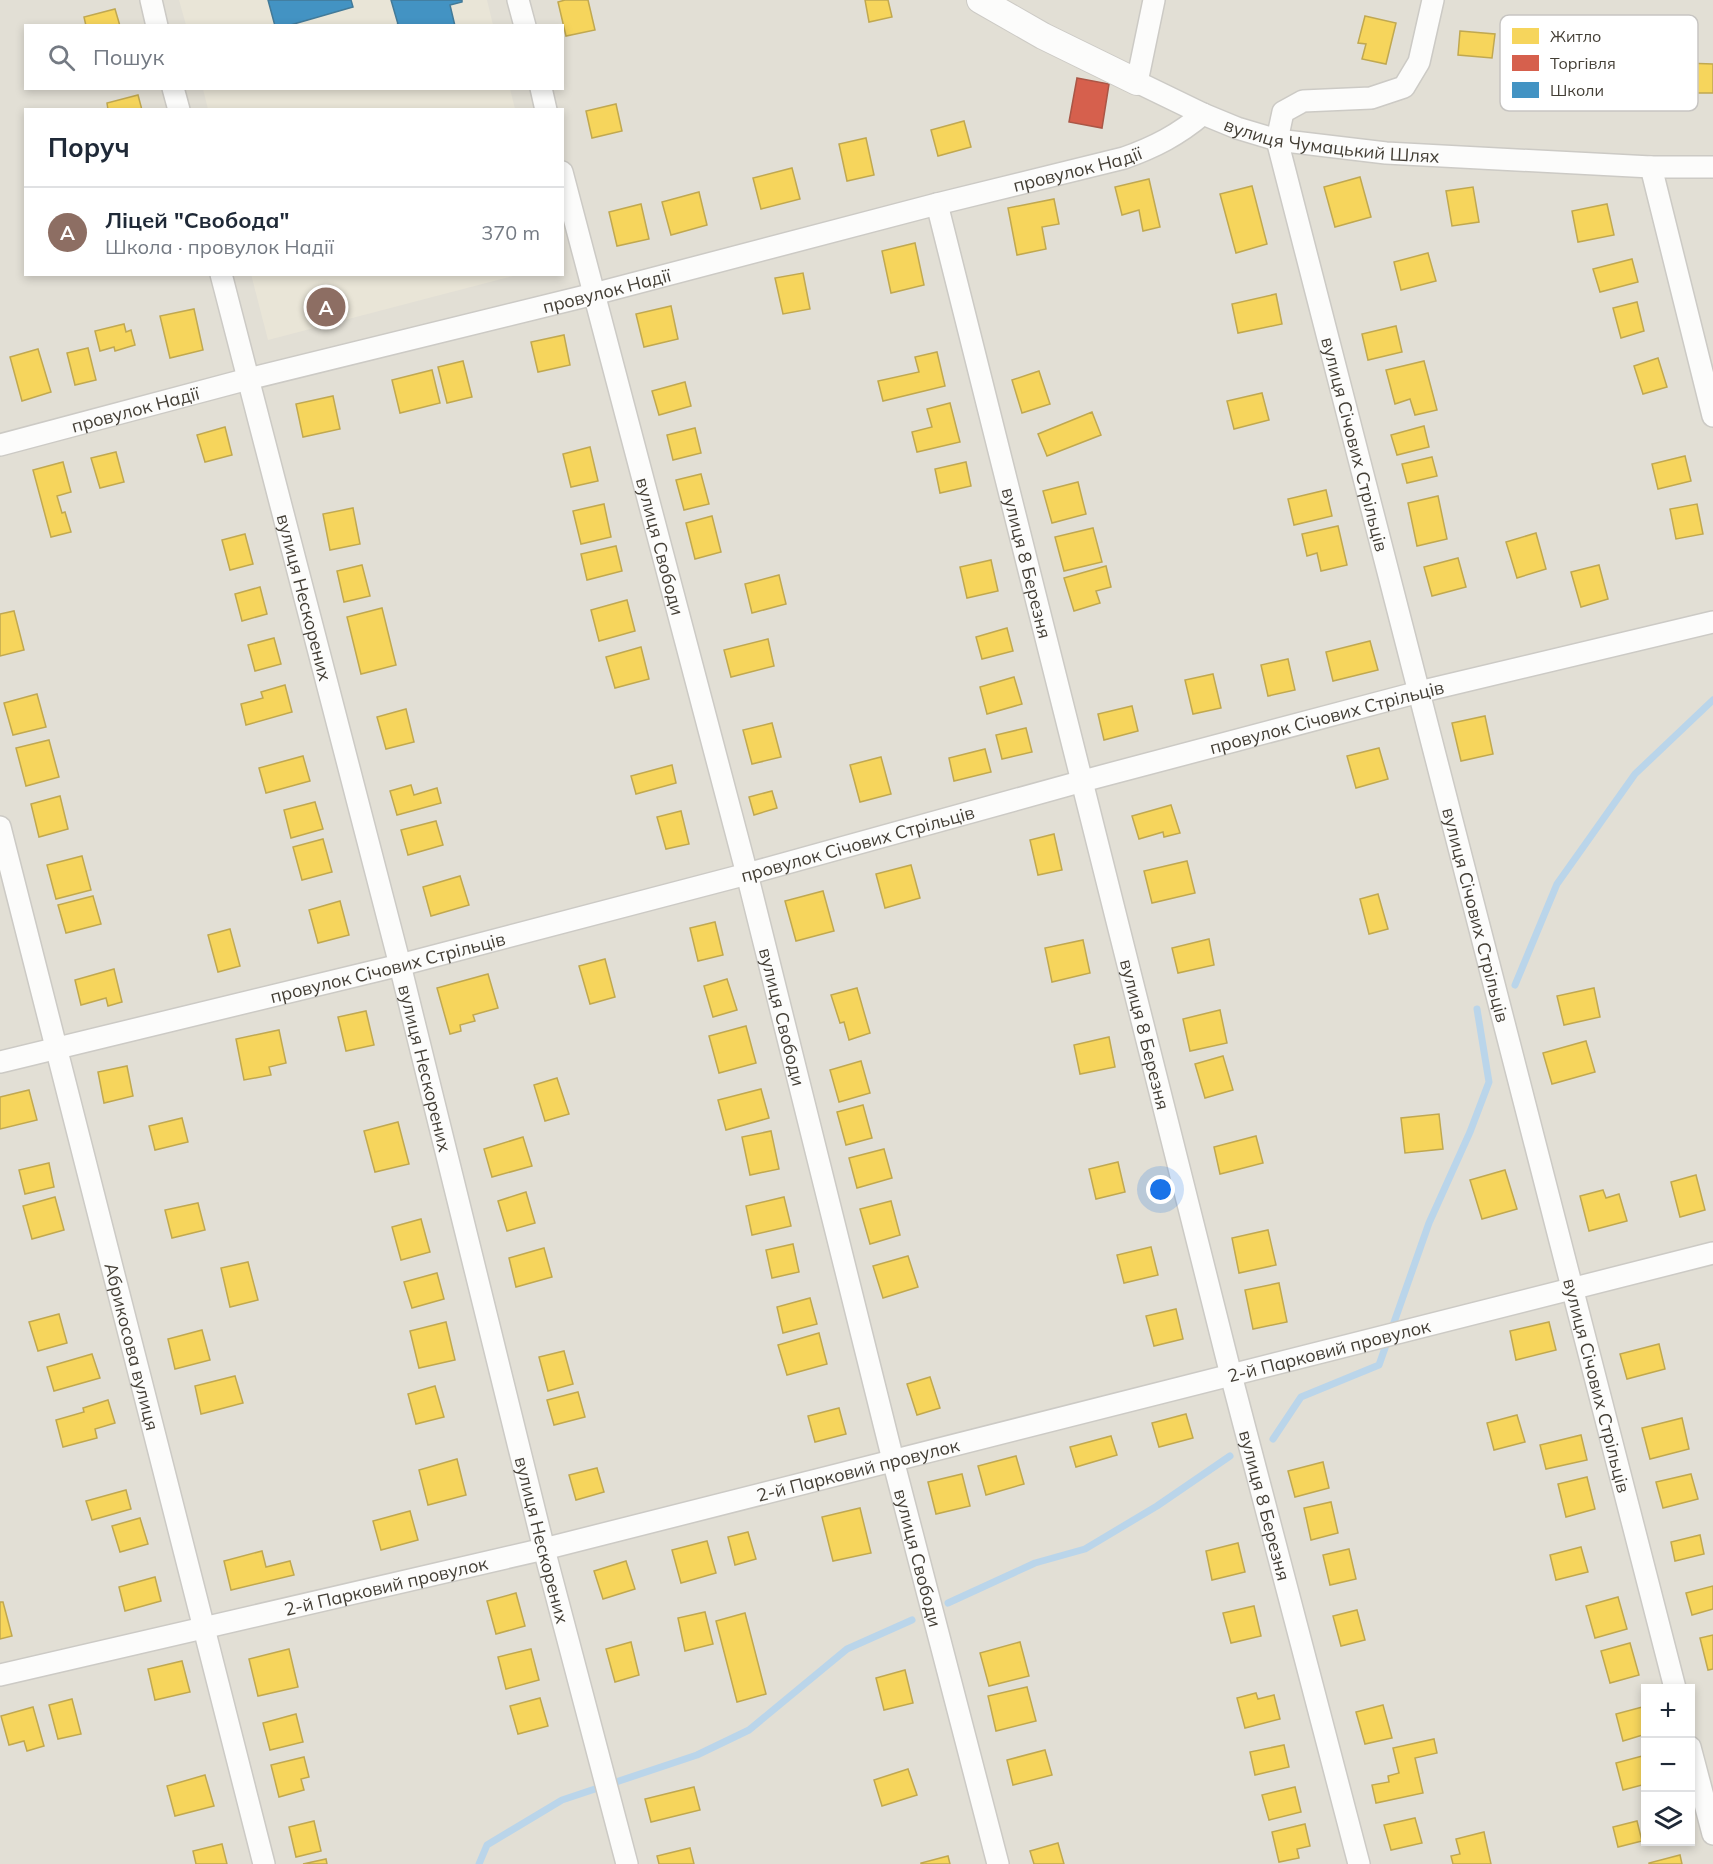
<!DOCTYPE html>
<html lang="uk">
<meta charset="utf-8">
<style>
body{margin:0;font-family:Mulish,sans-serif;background:#f2f2f3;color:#1f2937}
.controls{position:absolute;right:18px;bottom:18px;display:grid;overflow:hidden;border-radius:0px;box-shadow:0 3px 9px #0003}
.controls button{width:54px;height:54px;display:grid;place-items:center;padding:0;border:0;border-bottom:2px solid #e0e1e3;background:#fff;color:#1f2937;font:30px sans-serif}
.you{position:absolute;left:1161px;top:1190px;width:21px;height:21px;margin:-15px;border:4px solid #fff;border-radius:50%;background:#1a73e8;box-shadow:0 0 0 9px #1a73e833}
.badge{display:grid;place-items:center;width:39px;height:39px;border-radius:50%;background:#7f7b73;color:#fff;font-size:20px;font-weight:700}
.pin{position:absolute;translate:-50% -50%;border:3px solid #fff;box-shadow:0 2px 6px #0006}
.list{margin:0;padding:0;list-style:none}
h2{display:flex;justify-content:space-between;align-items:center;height:78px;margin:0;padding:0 24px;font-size:26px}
h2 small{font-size:20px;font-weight:400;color:#747a83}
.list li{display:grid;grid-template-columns:39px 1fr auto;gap:18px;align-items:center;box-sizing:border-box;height:90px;padding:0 24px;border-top:2px solid #e0e1e3}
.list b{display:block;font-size:22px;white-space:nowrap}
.list p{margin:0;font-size:20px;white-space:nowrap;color:#747a83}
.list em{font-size:20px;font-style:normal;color:#747a83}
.icon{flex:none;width:33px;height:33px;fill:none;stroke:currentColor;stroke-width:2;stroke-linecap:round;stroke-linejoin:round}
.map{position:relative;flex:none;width:1713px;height:1864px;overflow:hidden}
.search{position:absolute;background:#fff;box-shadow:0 3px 9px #0003;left:24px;top:24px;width:540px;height:66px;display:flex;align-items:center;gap:15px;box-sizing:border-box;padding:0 21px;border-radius:0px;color:#747a83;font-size:22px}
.panel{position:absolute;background:#fff;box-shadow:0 3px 9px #0003;left:24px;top:108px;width:540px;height:168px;border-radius:0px}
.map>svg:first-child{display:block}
.residential{fill:#e2dfd5;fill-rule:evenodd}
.education{fill:#e9e5d7}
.homes{fill:#f6d55c;stroke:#c0a850;stroke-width:1.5}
.shops{fill:#d6604d;stroke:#aa5646;stroke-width:1.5}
.schools{fill:#4393c3;stroke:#437a98;stroke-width:1.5}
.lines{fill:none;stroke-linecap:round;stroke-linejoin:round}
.stream{stroke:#bad5ea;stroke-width:7}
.minor-casing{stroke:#cccac5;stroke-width:24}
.tertiary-casing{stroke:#cccac5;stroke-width:28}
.minor{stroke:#fcfcfb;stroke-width:21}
.tertiary{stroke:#fcfcfb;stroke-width:26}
.labels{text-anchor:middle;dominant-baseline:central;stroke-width:6;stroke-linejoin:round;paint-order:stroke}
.street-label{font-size:18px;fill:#433e35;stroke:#fff}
.key{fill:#fff;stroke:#c7c5c2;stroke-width:1.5}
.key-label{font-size:16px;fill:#433e35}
</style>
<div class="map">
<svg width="1713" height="1864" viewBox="0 0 1713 1864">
<rect width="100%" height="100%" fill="#eeede7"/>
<path class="residential" d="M0 0H1713V1864H0ZM26 26H562V88H26ZM26 110H562V274H26ZM1646 1688H1690V1842H1646Z"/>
<path class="education" d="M179 0H487L493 25H186Z
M203 89H510L515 109H208Z
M251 274H517V275L268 340Z"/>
<path class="homes" d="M565 0H588L595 30 566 36 558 2Z
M865 0H888L892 17 869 22Z
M115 9 120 26H86L84 17Z
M1365 16 1396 23 1386 64 1362 59 1366 44 1358 43Z
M1460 31 1495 34 1492 58 1458 55Z
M1684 63 1713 64V93H1683Z
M138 95 142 110H108L107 103Z
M616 104 622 131 592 138 586 111Z
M964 121 971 147 938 156 931 130Z
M866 138 874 175 847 181 839 144Z
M792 168 800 199 761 209 753 178Z
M1360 177 1371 217 1335 227 1324 187Z
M1149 179 1160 227 1143 231 1139 210 1122 215 1115 187Z
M1252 186 1267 244 1236 253 1220 194Z
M1473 187 1479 222 1452 226 1446 191Z
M699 192 707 225 671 235 662 202Z
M1054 199 1059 224 1042 227 1046 249 1017 255 1008 208Z
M641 204 649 239 617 246 609 212Z
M1607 204 1614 235 1578 242 1572 211Z
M915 243 924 285 891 293 882 251Z
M1428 253 1436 281 1401 290 1394 262Z
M1632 259 1638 282 1600 292 1593 269Z
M803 273 810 309 783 314 775 278Z
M1276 294 1282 324 1238 333 1232 304Z
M1637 302 1644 331 1621 338 1613 308Z
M671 306 678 339 644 347 636 314Z
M194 309 203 350 170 358 160 316Z
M124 324 126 332 131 330 135 345 115 351 114 347 100 351 95 331Z
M1396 326 1402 352 1368 360 1362 334Z
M564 335 570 365 538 372 531 342Z
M88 348 96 380 75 385 67 353Z
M38 349 51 392 22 401 10 357Z
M937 352 945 386 883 401 878 381 919 372 915 357Z
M1658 358 1667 387 1643 394 1634 366Z
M463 361 472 397 447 403 438 367Z
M1424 361 1437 410 1415 415 1410 399 1395 404 1386 370Z
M432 370 440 403 400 413 392 380Z
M1039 371 1050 404 1022 413 1012 380Z
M685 382 691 406 659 415 652 391Z
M1262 393 1269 420 1234 429 1227 401Z
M333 396 340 429 303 437 296 404Z
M950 403 960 442 917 452 912 432 932 427 927 409Z
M1092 412 1101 435 1047 456 1038 434Z
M1424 426 1429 447 1397 455 1391 435Z
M225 427 232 455 205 462 197 435Z
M695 428 701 453 673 460 667 435Z
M590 447 598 481 571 487 563 454Z
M116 452 124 482 100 488 91 458Z
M1685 456 1691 481 1658 489 1652 464Z
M1432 457 1437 476 1407 483 1402 464Z
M63 462 71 492 57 496 62 513 65 512 71 532 51 537 33 470Z
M966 462 971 486 940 493 935 469Z
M701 474 709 504 684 510 676 480Z
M1078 482 1086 514 1052 523 1043 491Z
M1326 490 1332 516 1294 525 1288 499Z
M1438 496 1447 539 1417 546 1408 503Z
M604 504 611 537 581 544 573 511Z
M1697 504 1703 534 1676 539 1670 509Z
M353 508 360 544 330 550 323 514Z
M712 516 721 552 695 559 686 523Z
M1338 526 1347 565 1321 571 1317 553 1307 556 1302 534Z
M1093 528 1102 562 1064 571 1055 537Z
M1536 533 1546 569 1517 578 1506 542Z
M245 534 253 564 230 570 222 540Z
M616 546 622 571 587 580 581 554Z
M1458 558 1466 587 1432 596 1424 567Z
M991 560 998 591 967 598 960 567Z
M362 565 370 596 344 602 337 571Z
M1599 565 1608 599 1581 607 1571 572Z
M1106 566 1111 587 1096 591 1100 603 1074 611 1064 578Z
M779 575 786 604 752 613 745 584Z
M260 587 267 614 242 621 235 594Z
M627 600 635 631 599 641 591 610Z
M382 608 396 665 361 674 347 617Z
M14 611 24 650 0 656V614Z
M1007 628 1013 651 982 659 976 637Z
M274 638 281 664 255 671 248 645Z
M768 639 774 666 731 677 724 650Z
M1370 641 1378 670 1333 681 1326 652Z
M641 647 649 679 615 688 606 657Z
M1288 659 1295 690 1268 696 1261 665Z
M1213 674 1221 708 1193 714 1185 680Z
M1014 677 1022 704 987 714 980 687Z
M285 685 292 712 246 725 241 704 263 698 261 692Z
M37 694 46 727 13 735 4 703Z
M1132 706 1138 731 1104 740 1098 714Z
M406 709 414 742 386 749 377 717Z
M1485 716 1493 754 1461 761 1452 723Z
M772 723 781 757 752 764 743 730Z
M1026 728 1032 752 1002 759 996 735Z
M49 740 59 777 26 786 16 748Z
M1379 748 1388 779 1356 788 1347 756Z
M985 749 991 772 954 781 949 758Z
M303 756 310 781 266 793 259 768Z
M881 757 891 794 860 802 850 765Z
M672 765 676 783 636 794 631 776Z
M411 785 414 795 437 788 441 803 397 815 390 791Z
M772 791 777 808 754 815 749 797Z
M60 796 68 829 39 837 31 804Z
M315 802 323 829 291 838 284 810Z
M1171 805 1180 833 1164 837 1163 832 1139 839 1132 816Z
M681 811 689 844 666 849 657 817Z
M436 821 443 845 408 855 401 830Z
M1054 834 1062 870 1038 875 1030 840Z
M323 839 332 872 302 880 293 847Z
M82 856 91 890 56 899 47 865Z
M1187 861 1195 893 1152 903 1144 871Z
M911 865 920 898 885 908 876 874Z
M460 876 469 905 431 916 423 887Z
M823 891 834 931 796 941 785 901Z
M1378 894 1388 929 1369 934 1360 899Z
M93 896 101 924 66 933 58 905Z
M340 901 349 935 318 943 309 910Z
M715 922 723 955 698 961 690 928Z
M230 929 240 966 218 972 208 935Z
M1209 939 1214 965 1178 973 1172 948Z
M1083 940 1090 973 1052 982 1045 948Z
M605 959 615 997 590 1004 579 966Z
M114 969 122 1002 108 1006 106 998 81 1005 75 980Z
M488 974 498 1008 473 1015 475 1021 460 1025 461 1031 450 1034 437 988Z
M727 979 737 1010 713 1017 704 986Z
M857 988 870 1033 849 1040 844 1022 840 1023 831 995Z
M1594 988 1600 1017 1564 1025 1557 996Z
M1220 1010 1227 1043 1190 1051 1183 1019Z
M366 1011 374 1045 346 1051 338 1017Z
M746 1026 756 1063 719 1073 709 1036Z
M279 1030 286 1063 269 1067 271 1075 244 1080 236 1039Z
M1109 1037 1115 1067 1080 1074 1074 1045Z
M1586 1041 1595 1072 1552 1084 1543 1053Z
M1223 1056 1233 1090 1205 1098 1195 1064Z
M861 1061 870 1093 839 1102 830 1070Z
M127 1066 133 1096 104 1103 98 1072Z
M557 1078 569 1114 545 1121 534 1085Z
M761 1089 769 1118 726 1130 718 1100Z
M29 1090 37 1120 0 1129V1097Z
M863 1105 872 1138 846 1145 837 1112Z
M1439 1114 1443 1149 1405 1153 1401 1118Z
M182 1118 188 1142 155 1150 149 1126Z
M398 1122 409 1164 375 1172 364 1131Z
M771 1131 779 1169 750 1175 742 1137Z
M1256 1136 1263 1163 1220 1174 1214 1147Z
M523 1137 532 1166 492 1177 484 1149Z
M884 1149 892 1178 857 1188 849 1158Z
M1118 1162 1125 1192 1096 1199 1089 1169Z
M49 1163 54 1187 25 1194 19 1170Z
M1505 1170 1517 1209 1482 1219 1470 1180Z
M1696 1175 1705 1210 1680 1217 1671 1182Z
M1603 1190 1606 1198 1619 1194 1627 1221 1589 1231 1580 1196Z
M526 1192 535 1223 507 1231 498 1201Z
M55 1197 64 1230 32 1239 23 1206Z
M784 1197 791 1226 752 1235 746 1206Z
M891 1201 900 1235 870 1244 860 1209Z
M198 1203 205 1230 172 1238 165 1210Z
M421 1219 430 1252 401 1260 392 1227Z
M1268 1230 1276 1265 1239 1273 1232 1238Z
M793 1244 799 1272 772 1278 766 1250Z
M1151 1247 1158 1275 1124 1283 1117 1255Z
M544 1248 552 1277 516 1287 509 1258Z
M908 1256 918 1287 883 1298 873 1266Z
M248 1262 258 1300 230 1307 221 1268Z
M437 1273 444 1299 412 1308 404 1282Z
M1279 1283 1287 1322 1253 1329 1245 1290Z
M810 1298 817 1324 783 1333 777 1307Z
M1176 1309 1183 1339 1154 1346 1146 1316Z
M59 1314 67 1343 38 1351 29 1322Z
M446 1322 455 1360 419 1368 410 1331Z
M1549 1322 1556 1350 1516 1360 1510 1331Z
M202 1330 210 1360 175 1369 168 1339Z
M819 1333 827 1364 787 1375 778 1345Z
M1659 1344 1665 1369 1627 1379 1620 1354Z
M564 1351 573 1384 548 1391 539 1357Z
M92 1354 100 1378 54 1391 47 1367Z
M235 1376 243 1403 201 1414 195 1386Z
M930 1377 940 1408 917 1415 907 1384Z
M435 1386 444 1417 416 1424 408 1394Z
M578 1392 585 1417 554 1425 547 1400Z
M108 1400 115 1423 95 1429 97 1438 63 1447 56 1420 84 1412 83 1408Z
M839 1408 846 1434 815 1442 808 1416Z
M1186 1414 1193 1438 1159 1447 1152 1423Z
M1517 1415 1525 1442 1494 1450 1487 1423Z
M1682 1418 1689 1449 1650 1459 1642 1428Z
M1581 1435 1587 1460 1546 1469 1540 1445Z
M1111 1436 1117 1455 1076 1467 1070 1447Z
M1016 1456 1024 1484 986 1495 978 1466Z
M457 1459 466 1495 428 1505 419 1470Z
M1323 1462 1329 1488 1295 1497 1288 1471Z
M597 1468 604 1492 576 1500 569 1475Z
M962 1474 970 1506 936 1514 928 1482Z
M1691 1474 1698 1499 1663 1508 1656 1482Z
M1587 1477 1595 1509 1566 1517 1558 1484Z
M126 1490 131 1509 92 1520 86 1501Z
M1331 1502 1338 1533 1311 1540 1304 1508Z
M860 1508 871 1553 833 1561 822 1517Z
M410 1511 418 1540 381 1550 373 1521Z
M140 1518 148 1544 120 1552 112 1526Z
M748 1532 756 1559 735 1565 728 1537Z
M1700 1535 1704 1554 1675 1561 1671 1542Z
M707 1541 716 1573 681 1583 672 1550Z
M1238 1543 1245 1572 1212 1580 1206 1551Z
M1581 1547 1588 1572 1556 1580 1550 1555Z
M1349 1549 1356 1579 1330 1585 1323 1555Z
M262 1551 266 1567 290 1561 294 1575 231 1590 224 1561Z
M626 1561 635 1589 603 1599 594 1571Z
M155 1577 161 1601 125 1611 119 1587Z
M1713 1586V1609L1692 1615 1686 1593Z
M516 1593 525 1626 496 1634 487 1601Z
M1618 1597 1627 1629 1595 1638 1586 1606Z
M0 1602H3L12 1636 0 1639Z
M1254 1606 1261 1636 1231 1643 1223 1613Z
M1357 1610 1365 1640 1341 1646 1333 1616Z
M705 1612 713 1644 685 1651 678 1618Z
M745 1613 766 1694 737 1702 716 1621Z
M1713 1635V1669L1708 1670 1700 1638Z
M631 1642 639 1675 615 1682 606 1649Z
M1020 1642 1029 1676 989 1686 980 1653Z
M1630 1643 1639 1675 1610 1683 1601 1651Z
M289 1649 298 1687 258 1696 249 1659Z
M531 1649 539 1680 506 1689 498 1657Z
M182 1661 190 1692 155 1700 148 1669Z
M905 1670 913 1703 884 1710 876 1678Z
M1027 1687 1036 1721 996 1731 988 1696Z
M1256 1693 1258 1699 1274 1695 1280 1719 1245 1728 1237 1698Z
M540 1698 548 1726 518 1734 510 1706Z
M72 1699 81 1734 58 1739 49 1705Z
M1383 1705 1392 1738 1365 1744 1356 1712Z
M1646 1706V1734L1623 1741 1616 1714Z
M33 1707 44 1746 27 1751 24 1741 9 1745 1 1716Z
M296 1714 303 1742 270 1750 263 1723Z
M1434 1739 1437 1753 1415 1758 1423 1793 1376 1803 1372 1785 1389 1782 1388 1776 1399 1773 1393 1748Z
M1284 1745 1289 1767 1255 1775 1250 1752Z
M1045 1750 1052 1775 1013 1785 1007 1760Z
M1646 1755V1784L1623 1790 1616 1763Z
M304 1757 309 1777 301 1779 304 1790 279 1797 271 1765Z
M908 1769 917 1795 882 1806 874 1780Z
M205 1775 214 1806 175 1816 167 1786Z
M694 1787 700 1810 651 1822 645 1799Z
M1295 1787 1301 1812 1269 1820 1262 1795Z
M1415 1818 1422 1843 1391 1850 1384 1825Z
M314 1821 321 1851 296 1857 289 1827Z
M1637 1821 1642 1841 1618 1847 1613 1827Z
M1305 1824 1310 1846 1297 1849 1299 1858 1279 1862 1272 1832Z
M1484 1832 1491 1864H1453L1451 1856 1460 1854 1456 1839Z
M1058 1843 1064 1864H1034L1030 1851Z
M222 1844 227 1864H196L193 1851Z
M690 1848 694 1864H659L657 1856Z
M1680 1855 1682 1864H1649V1863Z
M948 1856 950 1864H921V1863Z
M326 1859 327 1864H303Z"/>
<path class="shops" d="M1077 78 1109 84 1102 128 1069 122Z"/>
<path class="schools" d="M268 0H351L353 7 287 26H275Z
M391 0H462V2L450 5 455 26H394L398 24Z"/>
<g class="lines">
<path class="stream" d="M1515 985 1557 884 1635 774 1713 700
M1273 1439 1301 1397 1379 1365 1429 1223 1470 1132 1489 1082 1477 1009
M948 1603 1035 1563 1085 1549 1157 1506 1230 1456
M479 1864 487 1845 562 1800 697 1755 749 1730 847 1649 912 1620"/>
<g class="minor-casing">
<g id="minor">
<path d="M151 0 157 26"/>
<path d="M518 0 525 26"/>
<path id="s1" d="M1154 0 1137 82 1203 114 1237 128 1277 140 1386 153 1651 167H1713"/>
<path id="s2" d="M1433 0 1419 62 1404 87 1371 98 1303 101 1283 112 1277 140 1675 1688"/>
<path d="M173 88 179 110"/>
<path d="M541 88 546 110"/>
<path d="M1651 167 1713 416"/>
<path id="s3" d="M562 172 747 874 893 1460 998 1864"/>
<path id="s4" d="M937 204 1231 1375 1359 1864"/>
<path id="s5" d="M221 274 400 965 544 1549 627 1864"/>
<path id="s6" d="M0 445 248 379 594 294 937 204 1124 158C1155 147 1178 135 1203 114"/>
<path id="s7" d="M0 827 264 1864"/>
<path id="s8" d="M0 1062 400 965 747 874 1083 781 1419 692 1713 622"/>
<path id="s9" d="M0 1675 544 1549 1713 1253"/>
<path d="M1690 1747 1713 1834"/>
</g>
</g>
<g class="tertiary-casing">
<path id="tertiary" d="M980 0 1043 36 1137 82"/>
</g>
<use href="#minor" class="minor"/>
<use href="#tertiary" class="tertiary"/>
</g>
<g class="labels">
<g class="street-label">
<text stroke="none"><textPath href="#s1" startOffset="290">вулиця Чумацький Шлях</textPath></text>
<text stroke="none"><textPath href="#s6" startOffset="1112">провулок Надії</textPath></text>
<text stroke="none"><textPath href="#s6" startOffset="626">провулок Надії</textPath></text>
<text stroke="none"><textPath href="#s6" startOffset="140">провулок Надії</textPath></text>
<text stroke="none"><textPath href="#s2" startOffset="561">вулиця Січових Стрільців</textPath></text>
<text stroke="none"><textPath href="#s3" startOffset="387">вулиця Свободи</textPath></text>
<text stroke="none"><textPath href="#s4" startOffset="370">вулиця 8 Березня</textPath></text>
<text stroke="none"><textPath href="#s5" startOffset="334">вулиця Нескорених</textPath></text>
<text stroke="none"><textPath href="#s8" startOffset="1371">провулок Січових Стрільців</textPath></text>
<text stroke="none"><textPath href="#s8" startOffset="885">провулок Січових Стрільців</textPath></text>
<text stroke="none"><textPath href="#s2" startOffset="1047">вулиця Січових Стрільців</textPath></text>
<text stroke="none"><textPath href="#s8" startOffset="399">провулок Січових Стрільців</textPath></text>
<text stroke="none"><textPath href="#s3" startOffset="873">вулиця Свободи</textPath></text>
<text stroke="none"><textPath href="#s4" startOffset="856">вулиця 8 Березня</textPath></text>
<text stroke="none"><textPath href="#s5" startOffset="820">вулиця Нескорених</textPath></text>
<text stroke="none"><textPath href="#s7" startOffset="536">Абрикосова вулиця</textPath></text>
<text stroke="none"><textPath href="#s9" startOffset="1368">2-й Парковий провулок</textPath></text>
<text stroke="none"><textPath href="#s2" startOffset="1533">вулиця Січових Стрільців</textPath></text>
<text stroke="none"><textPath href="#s9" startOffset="882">2-й Парковий провулок</textPath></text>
<text stroke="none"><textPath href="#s4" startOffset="1342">вулиця 8 Березня</textPath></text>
<text stroke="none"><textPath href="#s5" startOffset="1306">вулиця Нескорених</textPath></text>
<text stroke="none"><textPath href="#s3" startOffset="1431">вулиця Свободи</textPath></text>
<text stroke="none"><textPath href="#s9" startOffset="396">2-й Парковий провулок</textPath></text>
</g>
</g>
<rect x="1500" y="15" width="198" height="96" rx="9" class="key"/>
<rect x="1512" y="28" width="27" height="16" fill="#f6d55c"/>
<rect x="1512" y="55" width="27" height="16" fill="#d6604d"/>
<rect x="1512" y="82" width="27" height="16" fill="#4393c3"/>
<g class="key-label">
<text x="1550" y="42">Житло</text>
<text x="1550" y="69">Торгівля</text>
<text x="1550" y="96">Школи</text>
</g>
</svg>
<div class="controls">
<button>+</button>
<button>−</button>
<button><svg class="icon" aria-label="layers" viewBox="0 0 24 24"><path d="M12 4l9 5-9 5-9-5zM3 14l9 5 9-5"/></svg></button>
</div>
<div class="you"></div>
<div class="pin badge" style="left:326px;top:307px;background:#8d6e63">A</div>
<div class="search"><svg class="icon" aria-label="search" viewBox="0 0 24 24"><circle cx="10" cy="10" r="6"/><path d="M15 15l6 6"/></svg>Пошук</div>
<section class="panel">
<h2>Поруч<small></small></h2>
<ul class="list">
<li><span class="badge" style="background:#8d6e63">A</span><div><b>Ліцей &quot;Свобода&quot;</b><p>Школа · провулок Надії</p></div><em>370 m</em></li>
</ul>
</section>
</div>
